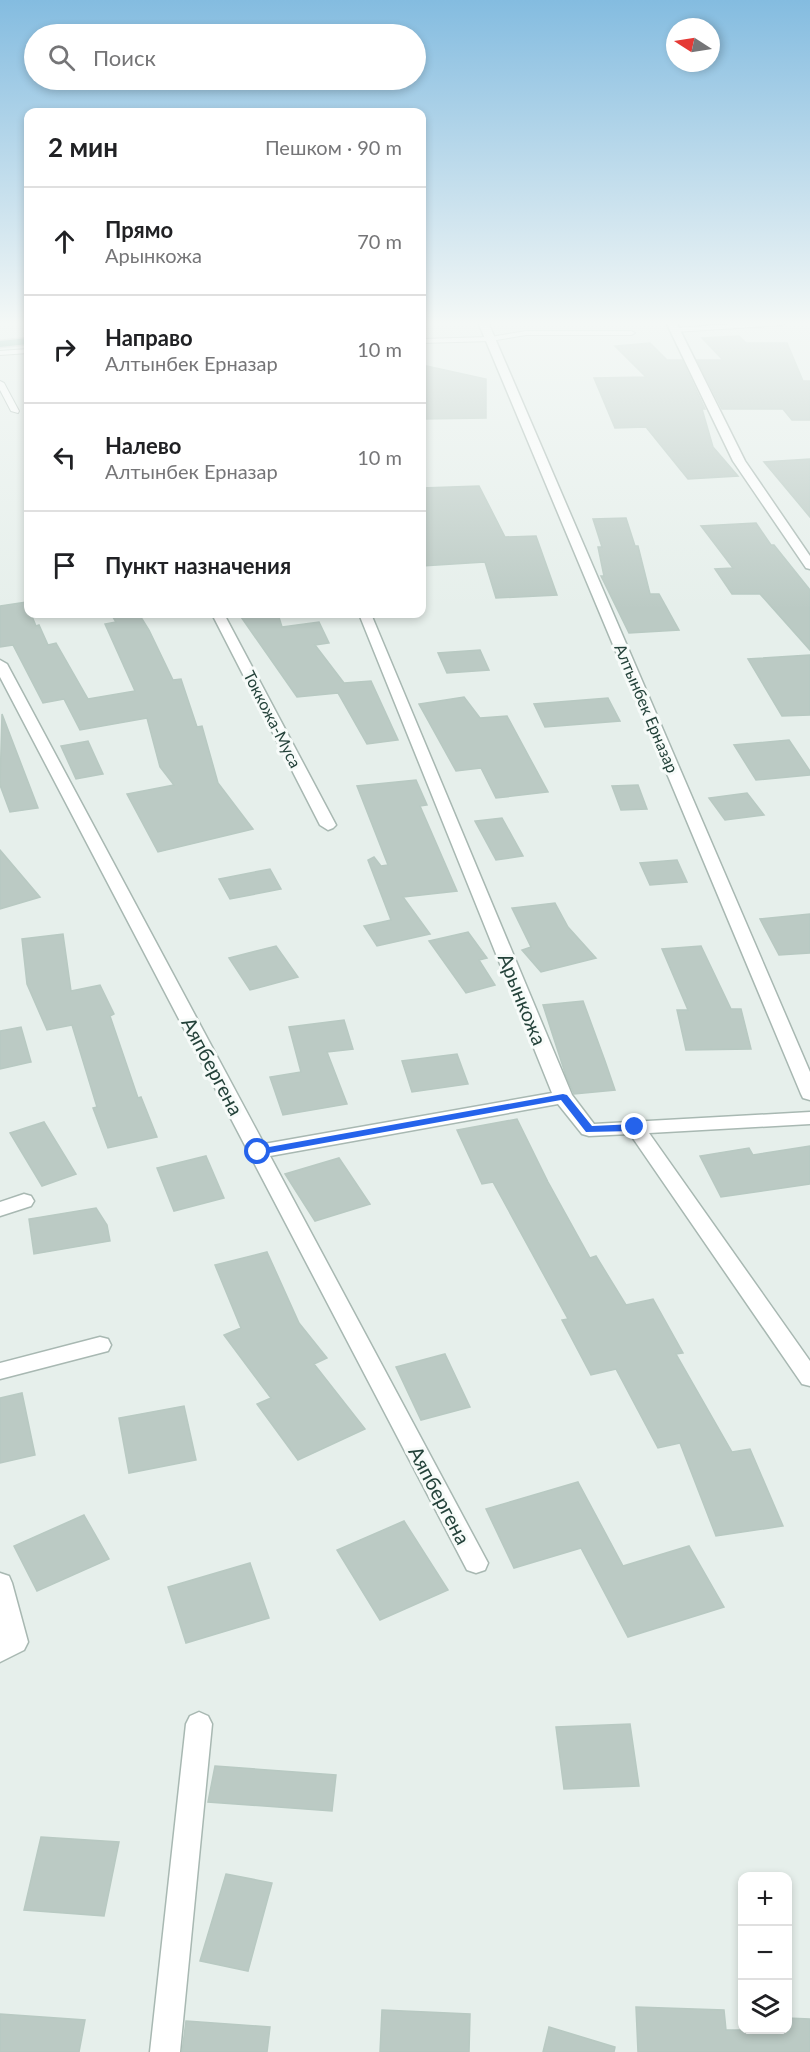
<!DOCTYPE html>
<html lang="ru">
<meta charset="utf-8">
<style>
body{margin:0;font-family:Lato,sans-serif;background:#f6f6f6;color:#202124}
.controls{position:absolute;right:18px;bottom:18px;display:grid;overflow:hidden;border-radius:12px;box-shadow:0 3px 9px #0003}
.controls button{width:54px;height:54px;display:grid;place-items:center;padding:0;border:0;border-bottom:2px solid #e0e0e0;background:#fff;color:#202124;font:30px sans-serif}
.compass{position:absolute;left:666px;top:18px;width:54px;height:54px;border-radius:50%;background:#fff;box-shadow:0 3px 9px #0003;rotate:282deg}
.stop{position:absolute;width:18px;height:18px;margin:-14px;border:4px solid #2563eb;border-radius:50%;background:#fff}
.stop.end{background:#2563eb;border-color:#fff;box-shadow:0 2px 6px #0008}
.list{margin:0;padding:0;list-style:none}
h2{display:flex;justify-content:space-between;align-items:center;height:78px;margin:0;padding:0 24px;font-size:26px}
h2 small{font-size:20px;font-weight:400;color:#757577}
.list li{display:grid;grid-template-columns:39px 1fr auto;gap:18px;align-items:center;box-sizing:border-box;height:108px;padding:0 24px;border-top:2px solid #e0e0e0}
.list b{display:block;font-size:22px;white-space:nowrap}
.list p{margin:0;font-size:20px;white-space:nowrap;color:#757577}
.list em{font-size:20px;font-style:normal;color:#757577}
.icon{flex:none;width:33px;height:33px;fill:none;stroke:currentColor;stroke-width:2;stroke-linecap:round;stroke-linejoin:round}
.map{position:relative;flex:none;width:810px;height:2052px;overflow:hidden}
.search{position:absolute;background:#fff;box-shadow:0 3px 9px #0003;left:24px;top:24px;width:402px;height:66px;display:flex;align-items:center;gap:15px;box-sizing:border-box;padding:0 21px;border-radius:33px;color:#757577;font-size:22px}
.panel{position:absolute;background:#fff;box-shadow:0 3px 9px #0003;left:24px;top:108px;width:402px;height:510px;border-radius:12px}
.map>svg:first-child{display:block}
.building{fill:#bbcac4;stroke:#b8c9c2;stroke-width:1.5}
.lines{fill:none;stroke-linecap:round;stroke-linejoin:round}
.service-casing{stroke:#a8b8b2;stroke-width:2}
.minor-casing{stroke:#a8b8b2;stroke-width:3}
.primary-casing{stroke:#c2cac8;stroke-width:3}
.service{fill:#fff;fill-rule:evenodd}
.minor{fill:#fff;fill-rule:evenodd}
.primary{fill:#6aa596;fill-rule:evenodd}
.route{fill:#2563eb}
.labels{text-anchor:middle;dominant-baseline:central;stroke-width:6;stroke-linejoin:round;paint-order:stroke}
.far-street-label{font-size:16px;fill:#24423a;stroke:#f7fbf9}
.street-label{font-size:20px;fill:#24423a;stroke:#f7fbf9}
</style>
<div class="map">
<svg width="810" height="2052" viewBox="0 0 810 2052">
<rect width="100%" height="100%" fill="#e6efeb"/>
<path class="building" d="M739 336 746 343H787L803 381H810V420H792L783 409H722L697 360H723L702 338Z
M650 343 667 360H682L705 409H702L713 447 738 476 688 479 646 427 615 428 594 378 646 377 615 346Z
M422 365 486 379V418L422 419Z
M810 459V517L764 462Z
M479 486 505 537 536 536 557 595 496 598 485 562 422 566V488Z
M626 518 635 546H638L650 594H659L679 630 629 633 601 576H604L598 547H602L593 519Z
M756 523 771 545H774L810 590V650L760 594H732L715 569 733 568 701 526Z
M26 602 28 614H31L36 626 39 625 48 645 56 643 88 699 135 691 105 624 116 622 111 614H139L149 630 173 680 181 679 197 727 202 726 218 783 253 829 158 852 127 794 174 785 160 767 147 718 80 730 64 699 43 703 13 645 0 647V606Z
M239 614H278L282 627 319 622 329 643 315 645 344 683 371 681 398 740 367 744 338 693 297 697Z
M480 650 489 670 447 673 438 653Z
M810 655V715L782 716 748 659Z
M464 697 480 718 507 716 548 792 496 798 481 768 456 771 419 704Z
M608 698 620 721 545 727 534 704Z
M2 714 38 808 10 812 0 785Z
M789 740 810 771V775L756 780 734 745Z
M88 741 103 774 76 779 61 746Z
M416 780 427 805 420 806 457 891 403 897 430 934 377 946 364 926 391 920 368 860 374 857 381 866 388 865 357 786Z
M638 785 647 809 621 810 612 786Z
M747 793 764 815 725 820 709 798Z
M502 818 523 856 496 860 475 821Z
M0 850 40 897 0 909Z
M677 860 687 882 650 885 640 863Z
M270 869 281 889 230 899 219 879Z
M555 903 568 927 596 958 541 972 522 950 531 947 512 908Z
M810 914V953L779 955 760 919Z
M468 932 487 958 479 960 495 985 466 993 429 941Z
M63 934 71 991 100 985 114 1014 110 1016 138 1098 141 1097 157 1137 108 1148 93 1108 97 1107 72 1025 47 1030 27 984 22 939Z
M276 946 298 977 250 990 229 958Z
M701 946 731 1009H741L751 1049 686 1050 677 1010H688L662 949Z
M583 1001 605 1061 615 1090 574 1094 566 1076 543 1005Z
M344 1020 353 1049 327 1052 347 1104 283 1115 270 1077 301 1072 289 1027Z
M21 1027 31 1062 0 1069V1031Z
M457 1054 468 1084 412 1092 402 1061Z
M517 1119 548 1182 590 1258 596 1256 626 1305 653 1299 683 1353 676 1354 732 1452 750 1449 783 1526 716 1536 680 1443 658 1448 616 1369 591 1375 562 1320 568 1319 493 1182 482 1184 457 1130Z
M44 1122 76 1174 42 1186 10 1133Z
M810 1146V1184L721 1197 700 1156 749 1148 753 1155Z
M206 1156 224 1198 174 1211 157 1168Z
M339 1158 370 1204 315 1221 285 1174Z
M96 1208 107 1225 110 1241 34 1254 29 1219Z
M267 1252 299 1323 327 1358 314 1364 365 1429 298 1460 257 1404 271 1398 224 1335 241 1328 215 1265Z
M445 1354 470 1407 421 1420 396 1367Z
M22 1393 35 1455 0 1463V1398Z
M184 1406 196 1460 129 1473 119 1418Z
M578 1482 623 1566 689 1546 724 1607 628 1637 581 1548 514 1568 486 1509Z
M84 1515 109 1559 37 1591 14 1546Z
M404 1521 448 1590 380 1620 337 1550Z
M250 1563 269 1618 186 1643 168 1587Z
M630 1724 639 1786 564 1789 556 1727Z
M215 1766 336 1775 332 1811 208 1802Z
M41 1837 119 1842 104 1916 24 1910Z
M226 1874 272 1883 248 1971 200 1961Z
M636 2007 724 2010 726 2030H788V2018L810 2019V2052H638Z
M382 2010 470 2014 469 2052H380Z
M0 2014 85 2020 79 2052H0Z
M186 2021 270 2027 267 2052H182Z
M549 2027 615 2047 614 2052H543Z"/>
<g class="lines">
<g class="service-casing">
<path id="service" d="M763 322 785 323 782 325 675 332 671 330 675 328Z
M526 331H631L635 333 631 335H526L490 341 422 343V339L490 337Z
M28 349V353L0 355V351Z
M0 381 4 383 19 411 18 413 11 411 0 390Z"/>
</g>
<g class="minor-casing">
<path id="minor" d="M478 322H488L810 1072V1100L803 1098 801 1094Z
M666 322H676L745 461 810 556V569L806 568 733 461Z
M212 614H224L336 825 333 828 328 830 320 825Z
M359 614H371L572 1095 594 1124 810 1112V1124L649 1133 810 1361V1386L802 1384 630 1134 589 1136 582 1134 558 1104 270 1156 488 1563 485 1570 476 1573 467 1570 0 677V660L7 664 264 1144 552 1093Z
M24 1194 31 1196 34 1201 31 1206 0 1216V1202Z
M100 1337 108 1339 111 1345 108 1351 0 1379V1363Z
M0 1573 9 1576 12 1583 28 1642 24 1650 0 1662Z
M199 1712 208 1716 212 1724 180 2052H150L186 1724 190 1716Z"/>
</g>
<g class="primary-casing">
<path id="primary" d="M28 338V344L0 347V341Z"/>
</g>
<use href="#service" class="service"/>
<use href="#minor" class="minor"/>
<use href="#primary" class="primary"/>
</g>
<linearGradient id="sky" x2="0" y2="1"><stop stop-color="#84bce0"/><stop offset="0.53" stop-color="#f4f8f6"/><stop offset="1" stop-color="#f4f8f6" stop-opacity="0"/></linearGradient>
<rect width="810" height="609" fill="url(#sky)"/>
<path class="route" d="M563 1094 567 1095 592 1126 635 1124 640 1127 635 1131 586 1132 561 1100 258 1155 253 1152 258 1149Z"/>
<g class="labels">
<g class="far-street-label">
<text transform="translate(647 708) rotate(67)">Алтынбек Ерназар</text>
<text transform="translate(273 719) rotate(63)">Токкожа-Муса</text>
</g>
<g class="street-label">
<text transform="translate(523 999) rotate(68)">Арынкожа</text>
<text transform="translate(213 1066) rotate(62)">Аяпбергена</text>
<text transform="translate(440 1495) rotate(62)">Аяпбергена</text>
</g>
</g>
</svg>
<div class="controls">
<button>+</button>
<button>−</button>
<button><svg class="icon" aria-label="layers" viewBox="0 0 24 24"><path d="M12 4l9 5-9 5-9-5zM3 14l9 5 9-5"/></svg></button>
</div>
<svg class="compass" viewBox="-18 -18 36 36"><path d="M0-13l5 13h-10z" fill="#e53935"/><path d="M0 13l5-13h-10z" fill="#757577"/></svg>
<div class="stop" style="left:258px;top:1152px"></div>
<div class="stop end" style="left:635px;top:1127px"></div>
<div class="search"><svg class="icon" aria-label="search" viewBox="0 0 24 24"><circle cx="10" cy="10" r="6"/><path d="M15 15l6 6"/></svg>Поиск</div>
<section class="panel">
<h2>2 мин<small>Пешком · 90 m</small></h2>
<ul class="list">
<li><svg class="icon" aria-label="ahead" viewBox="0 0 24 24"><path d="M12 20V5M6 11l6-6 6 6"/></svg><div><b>Прямо</b><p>Арынкожа</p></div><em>70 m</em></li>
<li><svg class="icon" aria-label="right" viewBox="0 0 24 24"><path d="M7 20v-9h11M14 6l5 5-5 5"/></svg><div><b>Направо</b><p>Алтынбек Ерназар</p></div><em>10 m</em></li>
<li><svg class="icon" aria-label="left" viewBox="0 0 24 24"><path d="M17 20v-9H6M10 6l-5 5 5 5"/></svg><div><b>Налево</b><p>Алтынбек Ерназар</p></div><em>10 m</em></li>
<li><svg class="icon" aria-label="arrive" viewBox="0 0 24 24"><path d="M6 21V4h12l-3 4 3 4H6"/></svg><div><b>Пункт назначения</b></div></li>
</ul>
</section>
</div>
